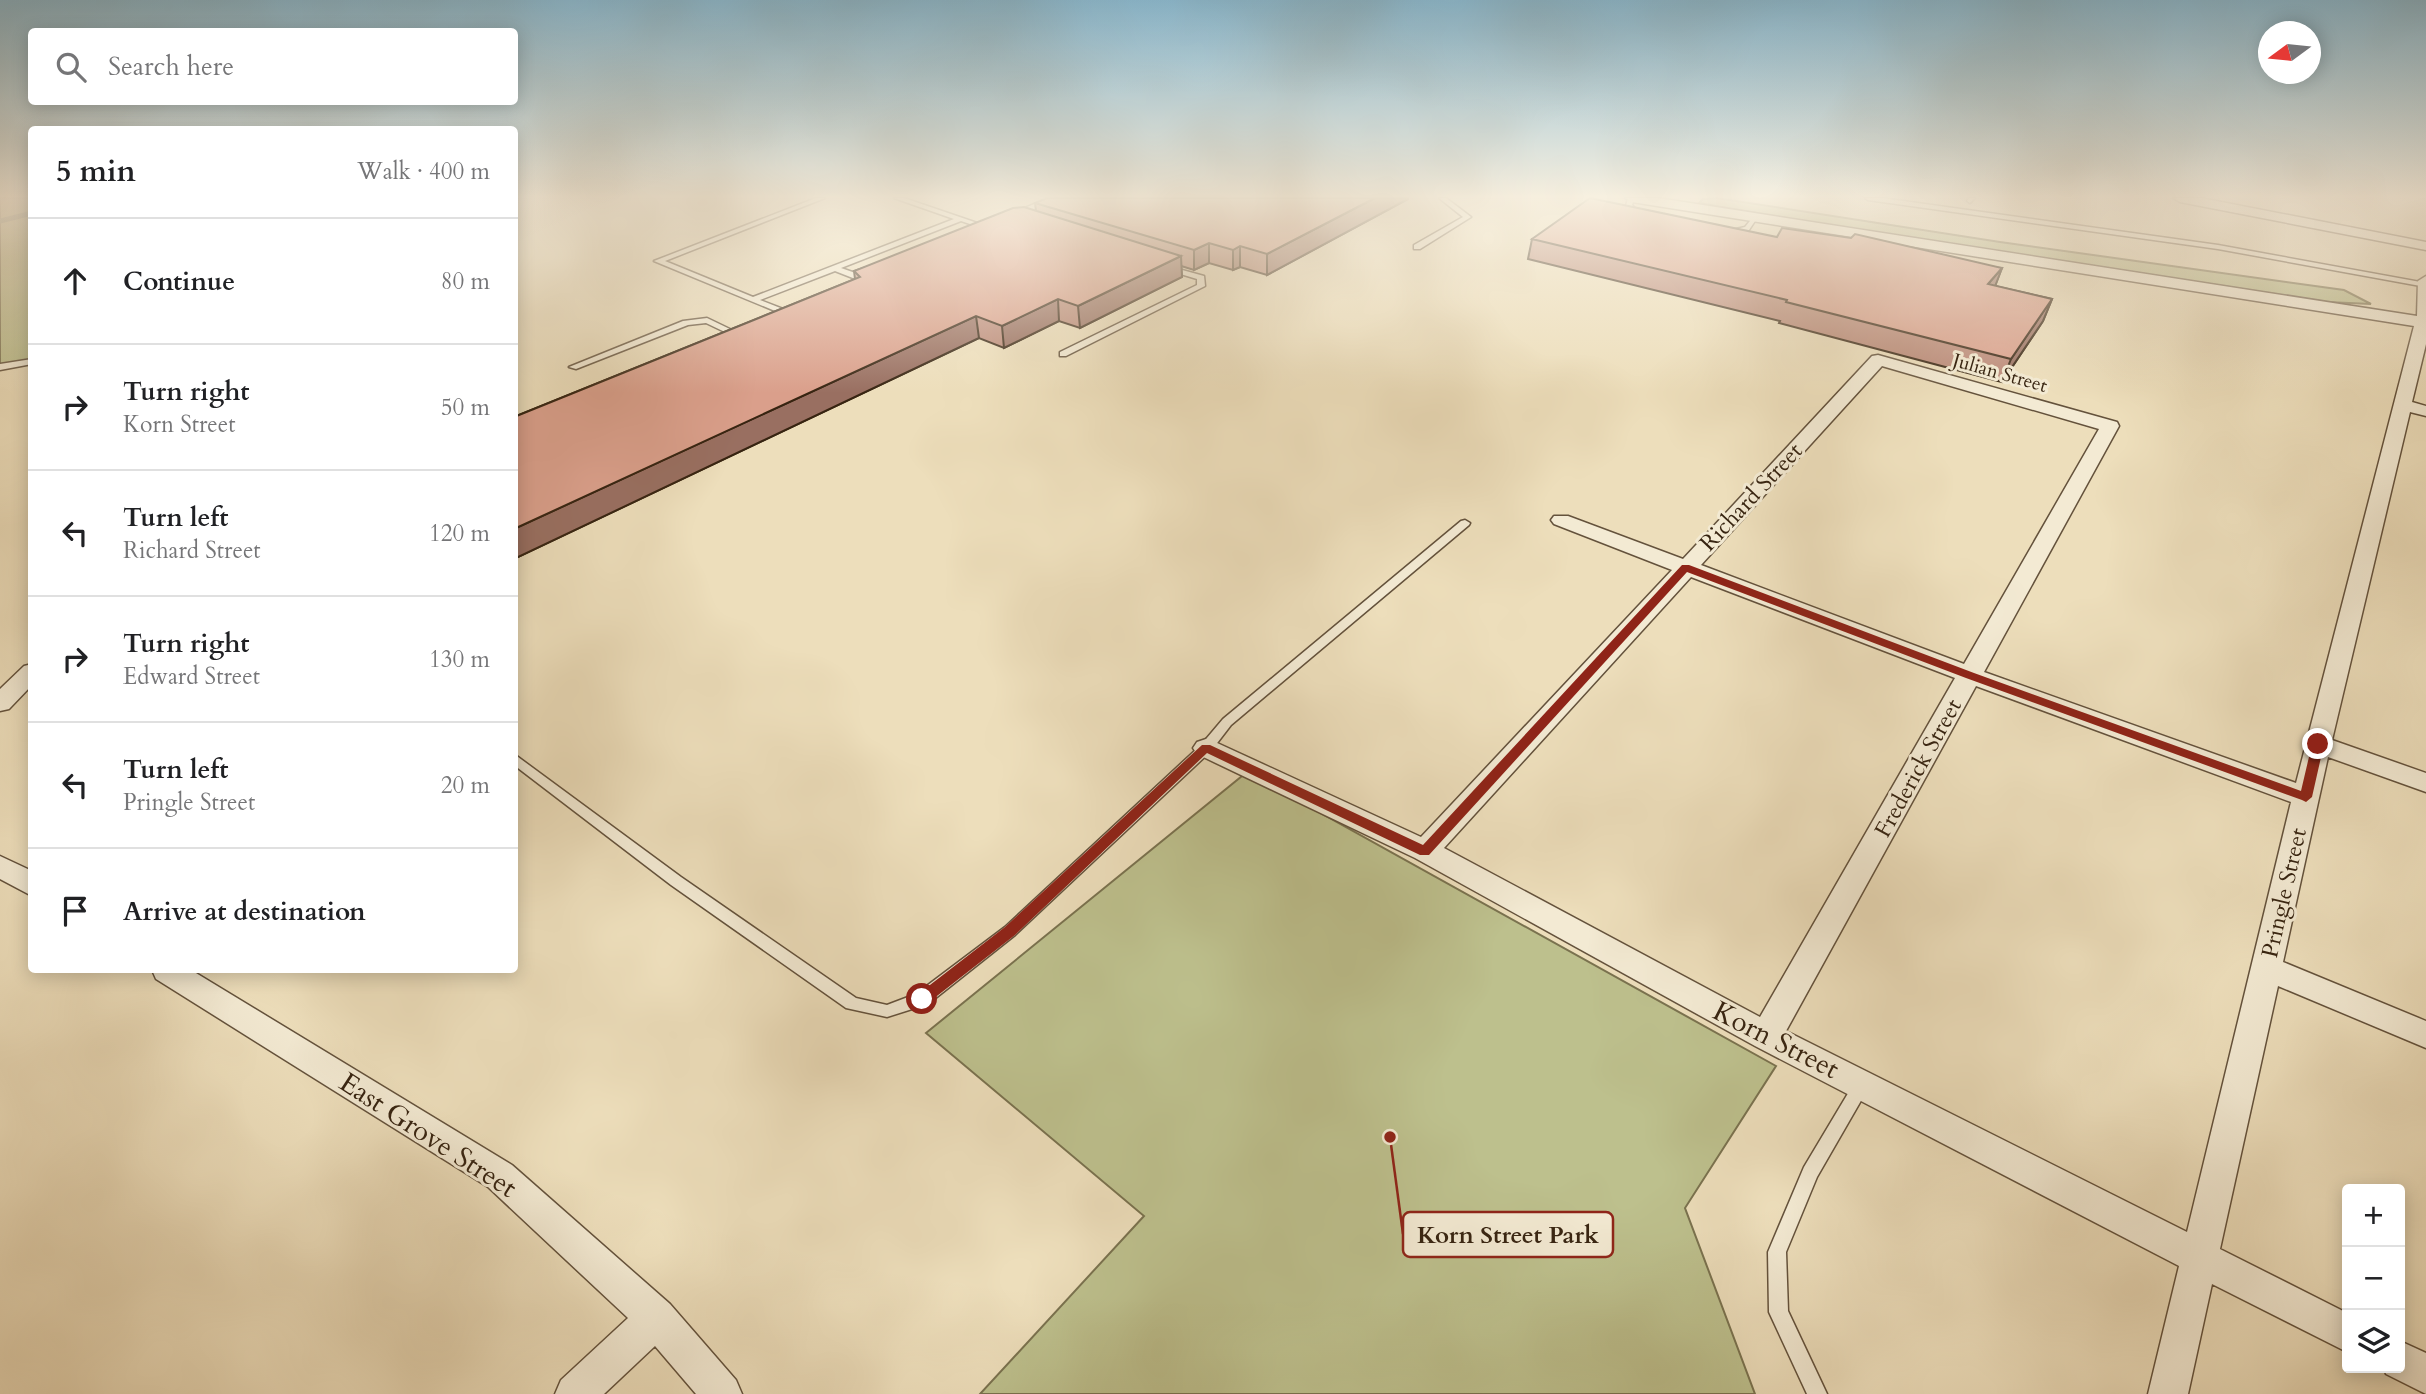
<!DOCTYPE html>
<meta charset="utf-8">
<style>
body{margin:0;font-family:Cardo,serif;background:#f6f6f6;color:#202124}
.controls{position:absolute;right:21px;bottom:21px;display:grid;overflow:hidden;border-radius:7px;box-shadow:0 4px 18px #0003}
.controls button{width:63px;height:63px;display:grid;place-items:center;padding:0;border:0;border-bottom:2px solid #e0e0e0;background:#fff;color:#202124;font:35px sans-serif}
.compass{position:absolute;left:2258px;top:21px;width:63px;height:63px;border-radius:50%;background:#fff;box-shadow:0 4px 18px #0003;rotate:255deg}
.stop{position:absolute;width:21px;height:21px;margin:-16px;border:5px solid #8f2418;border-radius:50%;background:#fff}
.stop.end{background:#8f2418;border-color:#fff;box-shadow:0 2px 7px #0008}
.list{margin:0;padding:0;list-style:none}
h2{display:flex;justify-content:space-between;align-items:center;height:91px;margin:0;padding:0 28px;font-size:30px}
h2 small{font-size:23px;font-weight:400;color:#757577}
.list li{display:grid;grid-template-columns:46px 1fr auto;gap:21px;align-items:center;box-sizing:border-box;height:126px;padding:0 28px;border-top:2px solid #e0e0e0}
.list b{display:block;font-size:26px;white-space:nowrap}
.list p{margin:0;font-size:23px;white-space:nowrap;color:#757577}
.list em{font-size:23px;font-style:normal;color:#757577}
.icon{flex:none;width:38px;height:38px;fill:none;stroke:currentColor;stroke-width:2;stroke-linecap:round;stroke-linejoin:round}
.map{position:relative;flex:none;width:2426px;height:1394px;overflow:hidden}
.search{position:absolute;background:#fff;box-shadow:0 4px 18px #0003;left:28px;top:28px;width:490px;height:77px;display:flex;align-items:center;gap:18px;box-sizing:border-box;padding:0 24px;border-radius:7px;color:#757577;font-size:26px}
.panel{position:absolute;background:#fff;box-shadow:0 4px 18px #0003;left:28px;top:126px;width:490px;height:847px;border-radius:7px}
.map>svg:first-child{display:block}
.green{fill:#bdc08d;stroke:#7a724f;stroke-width:2}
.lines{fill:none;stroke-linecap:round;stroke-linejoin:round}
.stream{stroke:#72806d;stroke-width:5}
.service-casing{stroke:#64523c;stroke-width:3}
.minor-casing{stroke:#64523c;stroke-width:3}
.service{fill:#f3ead3;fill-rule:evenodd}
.minor{fill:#f3ead3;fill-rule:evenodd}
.wall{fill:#bb8978;stroke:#372411;stroke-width:2}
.shaded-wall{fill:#996f61;stroke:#372411;stroke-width:2}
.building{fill:#da9f8b;stroke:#372411;stroke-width:2}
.route{fill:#8f2418}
.labels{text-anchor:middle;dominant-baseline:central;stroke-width:6;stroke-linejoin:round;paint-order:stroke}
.far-street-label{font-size:19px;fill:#372411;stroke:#f3ead3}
.street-label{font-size:23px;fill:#372411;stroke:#f3ead3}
.near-street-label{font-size:28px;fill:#372411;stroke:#f3ead3}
.leader{fill:none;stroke:#8f2418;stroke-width:2.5}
.callout-dot{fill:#8f2418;stroke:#f3ead3;stroke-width:2.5}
.callout{fill:#f3ead3;stroke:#8f2418;stroke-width:2.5}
.callout-label{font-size:24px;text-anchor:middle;font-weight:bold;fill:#372411}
</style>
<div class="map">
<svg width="2426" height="1394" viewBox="0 0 2426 1394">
<rect width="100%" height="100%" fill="#eddebb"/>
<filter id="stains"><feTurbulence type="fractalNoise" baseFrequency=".00286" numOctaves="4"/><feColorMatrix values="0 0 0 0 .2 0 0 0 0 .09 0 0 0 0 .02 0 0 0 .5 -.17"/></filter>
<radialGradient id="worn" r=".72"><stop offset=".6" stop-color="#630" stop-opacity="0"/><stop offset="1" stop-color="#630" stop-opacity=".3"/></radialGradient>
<path class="green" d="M0 198H31V360L0 365Z
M1717 198 2000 242 2344 290 2371 304 2327 302 1833 226 1699 203 1703 199Z
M1247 772 1776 1066 1685 1208 1755 1394H980L1144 1216 926 1033Z"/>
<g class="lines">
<path class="stream" d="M0 221 32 213"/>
<g class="service-casing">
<path id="service" d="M816 198H825L665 261 753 297 954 219 894 198H904L989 227 985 229 961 221 841 268 864 276V280H858L835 271 760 300 783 309 784 311 780 313 654 261Z
M1439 198H1446L1471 217 1420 249H1414V245L1463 217Z
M1628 198H1634L1632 205 1642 215V217H1638L1626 206Z
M1865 198H1882L2218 245 2426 283V287L2218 249 1868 200Z
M1969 198H1975L1970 203 1967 201Z
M1754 216 1757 218 1749 230 1726 234 1722 232 1745 227Z
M1164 265 1204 276 1205 286 1066 356H1060V352L1197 285V279L1164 269Z
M707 318 734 331 727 333 706 323 688 325 576 369 569 367 683 321Z
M32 359V364L0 370V364Z
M1465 520 1470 523 1469 525 1231 725 1211 751 1015 935 928 1004 887 1017 846 1008 671 885 514 765V754L681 877 856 998 887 1005 916 994 1005 927 1201 745 1223 719 1461 521Z
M1862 1078 1868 1080 1870 1085 1817 1177 1786 1252 1788 1311 1827 1394H1807L1769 1312 1768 1252 1804 1167 1856 1080Z"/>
</g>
<g class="minor-casing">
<path id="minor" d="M1049 198H1068L1005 224H995L993 221Z
M1625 198H1658L2417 316 2418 281 2426 276V344L2412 402 2426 406V416L2410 412 2332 740 2426 773V792L2328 757 2283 962 2426 1021V1048L2278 986 2220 1249 2347 1313V1352L2212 1284 2188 1394H2148L2179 1266 1755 1046 1415 858 1197 754 1193 748 1197 742 1206 739 1215 742 1421 837 1672 570 1554 524 1551 520 1554 516H1568L1683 559 1872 356 1878 355 2117 422 2119 426 1984 672 2296 783 2414 326 1632 202ZM1882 366 2099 429 1964 664 1701 565ZM1691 577 1955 678 1760 1017 1444 848ZM1976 686 2291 802 2187 1232 1786 1031Z
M2173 198H2201L2426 242V250L2180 202Z
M32 664V685L9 709 0 711V689L24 666Z
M0 856 32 871V896L0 879Z
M152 970H191L512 1165 670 1304 736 1380 742 1394H696L655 1346 604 1394H555L561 1380 628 1318 488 1187 156 979Z
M2400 1341 2426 1353V1394L2386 1374 2384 1368H2400Z"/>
</g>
<use href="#service" class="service"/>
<use href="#minor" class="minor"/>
</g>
<path class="wall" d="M1408 199 1267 275 1240 267 1233 270 1209 263 1194 270 1181 266 1182 277 1080 328 1059 321 1004 348 979 338 514 559V417L855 279 854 271 1036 211 1035 203Z
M1532 239 2002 268 1995 286 2052 299 2043 321 2002 382 1779 323 1780 321 1528 259Z"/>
<path class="shaded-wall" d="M1375 198H1408V199L1267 275V254Z
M1209 243V263L1194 270V250Z
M1240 246V267L1233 270V250Z
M1181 256 1182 277 1080 328 1078 306Z
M2002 268 1994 289 1988 284Z
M1058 299 1059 321 1004 348 1002 326Z
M2052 299 2043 321 2002 382 2011 359Z
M976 316 979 338 514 559V529Z"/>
<path class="building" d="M1047 198H1375L1267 254 1240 246 1233 250 1209 243 1194 250 1035 203Z
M1590 198 1777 237 1782 228 1851 238 1855 234 2002 268 1988 284 2052 299 2011 359 1786 302 1787 300 1532 239Z
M1024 207 1181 256 1078 306 1058 299 1002 326 976 316 514 529V417L860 277 854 271 1013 208Z"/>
<linearGradient id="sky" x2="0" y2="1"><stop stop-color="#89b8cf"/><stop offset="0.5" stop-color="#f7f0e0"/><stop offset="1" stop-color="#f7f0e0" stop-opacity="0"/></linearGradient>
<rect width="2426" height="393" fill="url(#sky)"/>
<path class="route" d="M1682 565H1689L1974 673 2301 791 2312 744 2314 741H2323L2324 744 2312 797 2306 802 2302 800 1966 678 1687 572 1429 855H1420L1207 753 1015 935 928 1003H917L915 999 917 995 1005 927 1202 745H1210L1423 845Z"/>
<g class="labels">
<g class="far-street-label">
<text transform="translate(2000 373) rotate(16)">Julian Street</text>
</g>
<g class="street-label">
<text transform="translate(1751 497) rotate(-47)">Richard Street</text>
<text transform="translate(1918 768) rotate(-61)">Frederick Street</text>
<text transform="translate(2284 893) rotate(-77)">Pringle Street</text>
</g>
<g class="near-street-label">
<text transform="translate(1776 1040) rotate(27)">Korn Street</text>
<text transform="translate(428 1135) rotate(33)">East Grove Street</text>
</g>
</g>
<path class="leader" d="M1390 1137L1403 1234"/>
<circle class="callout-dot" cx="1390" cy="1137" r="7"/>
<rect class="callout" x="1403" y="1212" width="210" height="45" rx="7"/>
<g class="callout-label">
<text x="1508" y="1243">Korn Street Park</text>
</g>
<rect width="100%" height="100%" filter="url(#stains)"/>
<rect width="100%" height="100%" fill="url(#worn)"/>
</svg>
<div class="controls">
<button>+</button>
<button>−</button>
<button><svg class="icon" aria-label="layers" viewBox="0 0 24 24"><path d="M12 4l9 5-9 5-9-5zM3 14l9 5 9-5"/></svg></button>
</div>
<svg class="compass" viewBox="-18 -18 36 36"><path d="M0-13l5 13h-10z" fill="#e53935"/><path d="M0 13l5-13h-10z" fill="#757577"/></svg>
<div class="stop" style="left:922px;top:999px"></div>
<div class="stop end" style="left:2318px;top:744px"></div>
<div class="search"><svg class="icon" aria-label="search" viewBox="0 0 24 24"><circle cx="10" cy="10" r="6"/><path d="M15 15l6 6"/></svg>Search here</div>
<section class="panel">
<h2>5 min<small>Walk · 400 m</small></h2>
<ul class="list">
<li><svg class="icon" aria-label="ahead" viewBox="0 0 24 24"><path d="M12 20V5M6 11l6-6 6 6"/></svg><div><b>Continue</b></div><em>80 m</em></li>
<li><svg class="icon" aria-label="right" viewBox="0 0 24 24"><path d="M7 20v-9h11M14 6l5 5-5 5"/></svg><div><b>Turn right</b><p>Korn Street</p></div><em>50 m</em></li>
<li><svg class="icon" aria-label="left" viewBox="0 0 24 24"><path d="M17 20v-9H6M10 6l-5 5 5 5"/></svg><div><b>Turn left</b><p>Richard Street</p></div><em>120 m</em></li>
<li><svg class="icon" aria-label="right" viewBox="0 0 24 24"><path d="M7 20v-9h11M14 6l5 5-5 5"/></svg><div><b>Turn right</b><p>Edward Street</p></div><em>130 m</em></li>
<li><svg class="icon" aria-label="left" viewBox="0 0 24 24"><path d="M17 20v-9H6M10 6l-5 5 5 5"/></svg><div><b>Turn left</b><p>Pringle Street</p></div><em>20 m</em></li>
<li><svg class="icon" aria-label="arrive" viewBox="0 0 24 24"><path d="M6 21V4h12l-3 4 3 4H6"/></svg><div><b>Arrive at destination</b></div></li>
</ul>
</section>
</div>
